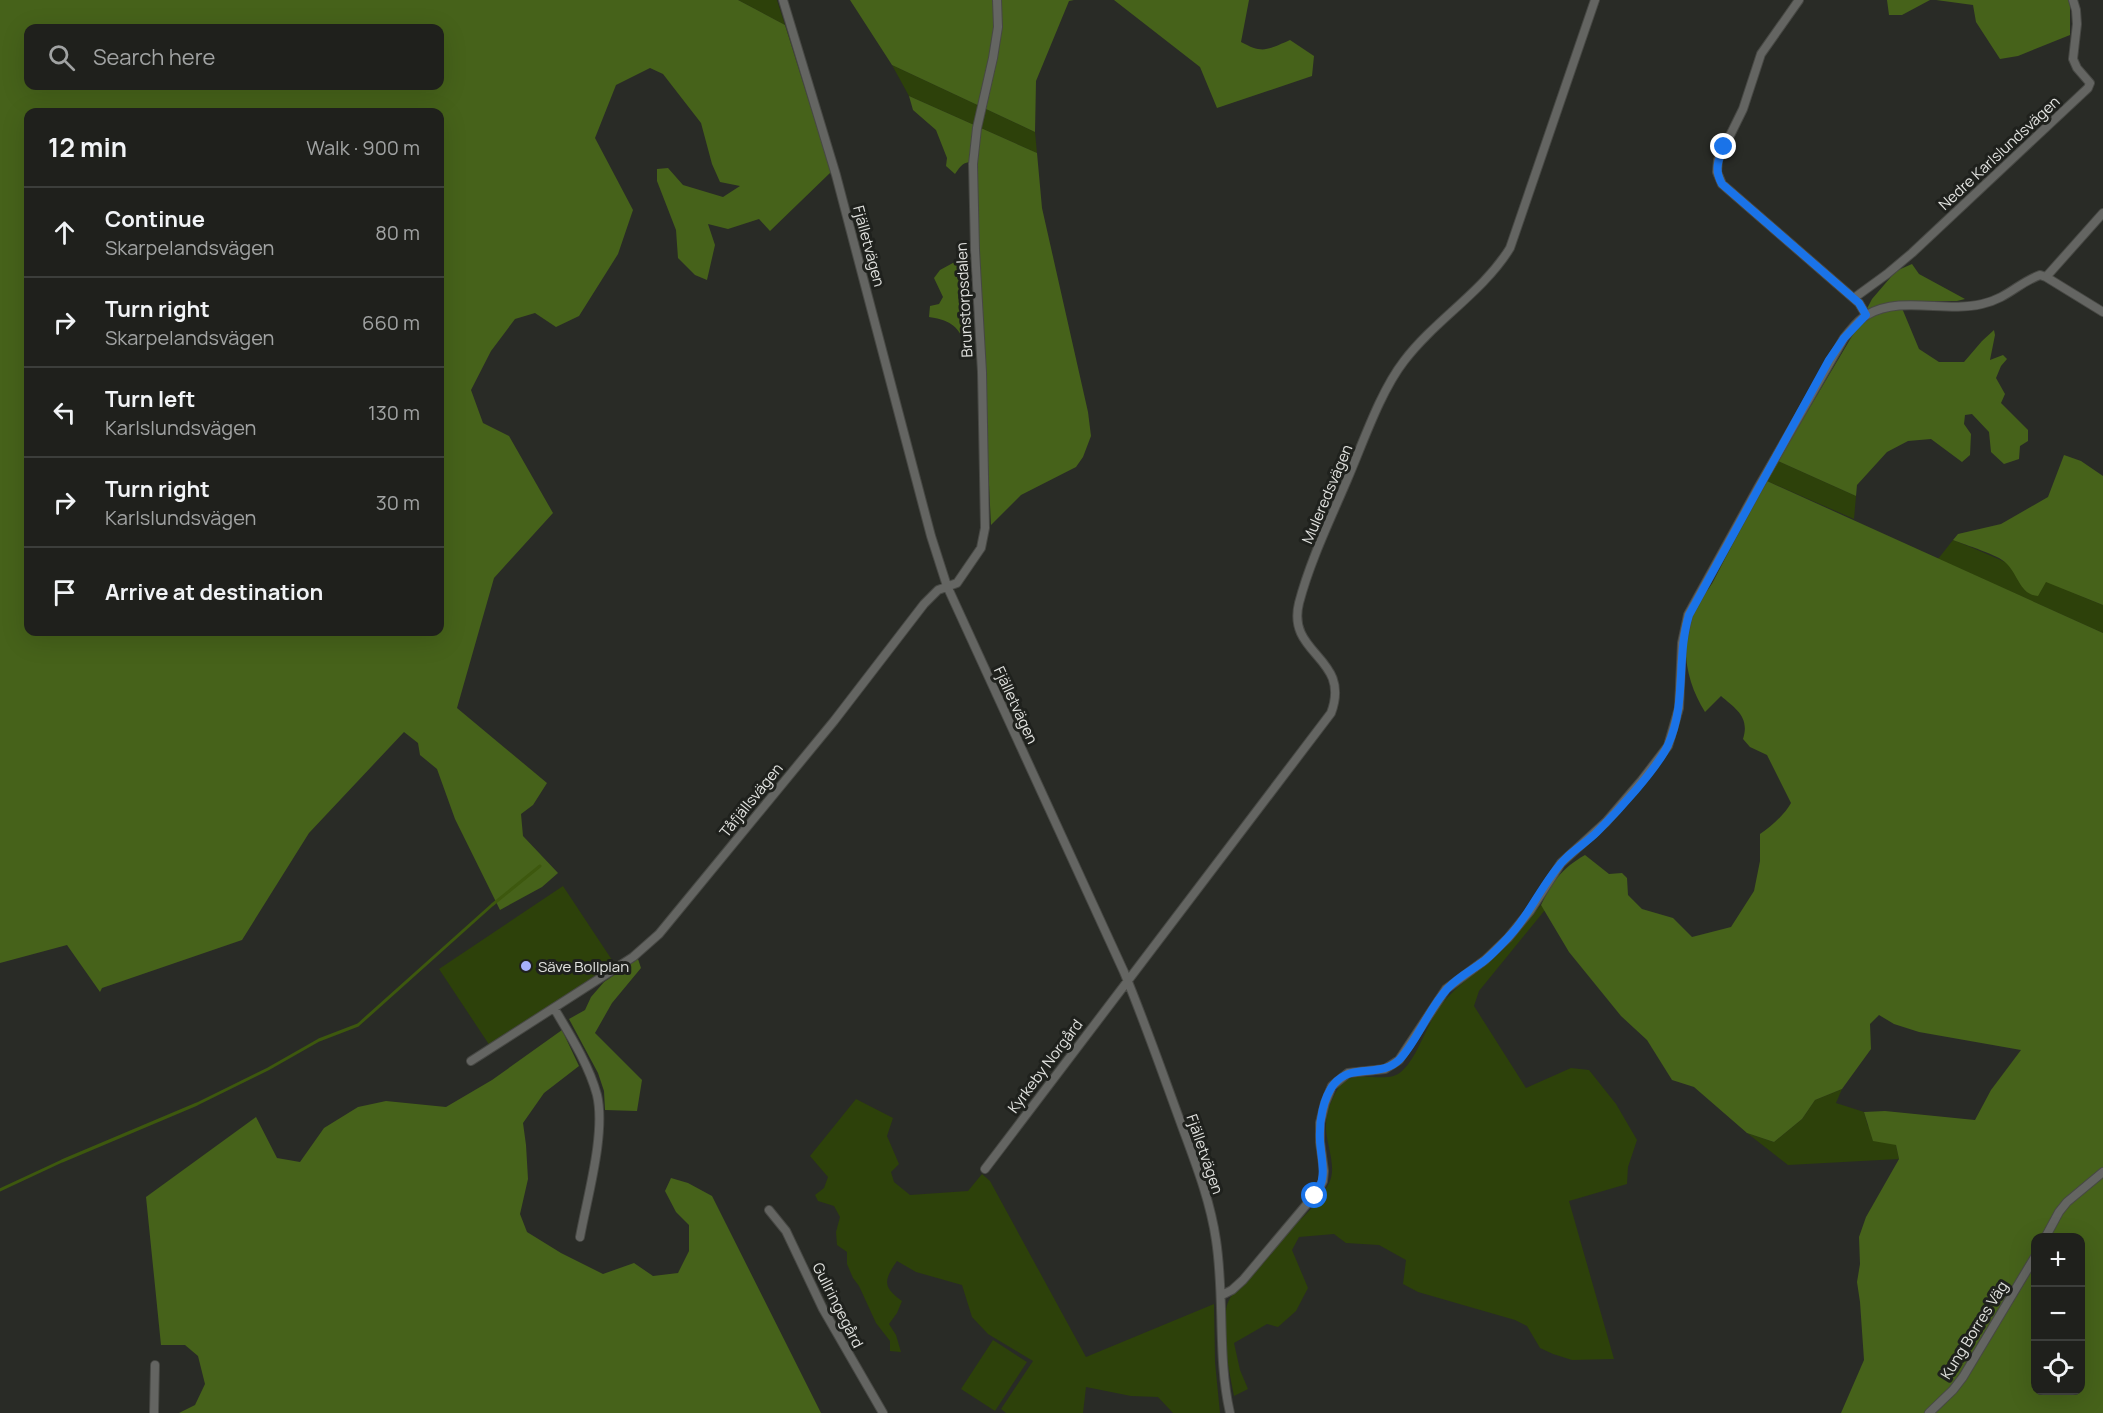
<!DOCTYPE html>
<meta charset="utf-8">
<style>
body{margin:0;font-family:Manrope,sans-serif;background:#272825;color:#f1f3f6}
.controls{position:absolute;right:18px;bottom:18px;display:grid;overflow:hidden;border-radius:12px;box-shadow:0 6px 24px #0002}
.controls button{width:54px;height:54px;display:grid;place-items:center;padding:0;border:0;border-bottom:2px solid #3c3e3b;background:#1f201c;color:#f1f3f6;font:30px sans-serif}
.stop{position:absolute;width:18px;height:18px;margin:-14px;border:4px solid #1a73e8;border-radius:50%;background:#fff}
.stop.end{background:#1a73e8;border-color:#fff;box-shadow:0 2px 6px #0008}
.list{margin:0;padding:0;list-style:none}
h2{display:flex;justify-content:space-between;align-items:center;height:78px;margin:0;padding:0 24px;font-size:26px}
h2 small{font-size:20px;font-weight:400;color:#a1a3a3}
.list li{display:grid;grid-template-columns:39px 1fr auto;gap:18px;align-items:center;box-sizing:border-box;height:90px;padding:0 24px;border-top:2px solid #3c3e3b}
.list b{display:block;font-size:22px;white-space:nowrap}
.list p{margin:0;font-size:20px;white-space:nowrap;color:#a1a3a3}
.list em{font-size:20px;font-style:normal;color:#a1a3a3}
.icon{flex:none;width:33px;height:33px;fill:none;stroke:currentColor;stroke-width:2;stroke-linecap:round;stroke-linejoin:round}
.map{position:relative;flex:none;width:2103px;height:1413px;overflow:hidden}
.search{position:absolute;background:#1f201c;box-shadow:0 6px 24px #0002;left:24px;top:24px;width:420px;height:66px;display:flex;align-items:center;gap:15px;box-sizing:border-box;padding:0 21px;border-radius:12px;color:#a1a3a3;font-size:22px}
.panel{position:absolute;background:#1f201c;box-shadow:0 6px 24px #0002;left:24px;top:108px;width:420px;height:528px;border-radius:12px}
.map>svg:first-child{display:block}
.green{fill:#2d410a}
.forest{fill:#46621a;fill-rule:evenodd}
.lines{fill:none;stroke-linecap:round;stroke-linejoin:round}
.stream{stroke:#3d580e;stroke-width:3}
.minor-casing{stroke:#474844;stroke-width:10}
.minor{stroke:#646562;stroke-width:8}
.route{stroke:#1a73e8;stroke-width:8}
.poi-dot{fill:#a7b1fc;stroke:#1f211d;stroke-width:2}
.labels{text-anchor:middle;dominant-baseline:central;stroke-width:6;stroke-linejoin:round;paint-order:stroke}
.street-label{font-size:15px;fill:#e2e3e0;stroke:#1f211d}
.poi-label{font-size:15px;fill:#e2e3e0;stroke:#1f211d;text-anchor:start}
</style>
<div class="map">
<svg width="2103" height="1413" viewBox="0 0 2103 1413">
<rect width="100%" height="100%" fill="#292b26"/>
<path class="green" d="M738 0H777L785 25Z
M892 65 1035 132 1037 153 909 96Z
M1778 461 1856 496 1854 519 1767 481Z
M1953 540C2004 560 2052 585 2103 605V633L1938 559Z
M563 886 614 963 490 1046 439 969Z
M1541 905 1545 910 1479 991 1474 1006 1526 1088 1571 1068 1589 1070 1616 1104 1637 1140 1628 1167 1627 1184 1569 1201 1614 1359 1572 1360 1553 1354 1540 1348 1527 1326 1515 1320 1418 1292 1403 1284 1406 1260 1379 1245 1346 1243 1334 1234 1299 1237 1292 1250 1308 1288 1296 1311 1278 1327 1267 1324 1234 1343 1240 1370 1248 1389 1234 1396C1229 1370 1220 1331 1227 1305 1231 1290 1271 1248 1284 1235 1300 1220 1319 1204 1329 1183 1337 1168 1327 1146 1326 1130 1325 1115 1331 1099 1339 1087 1354 1065 1385 1087 1402 1071 1418 1056 1426 1026 1439 1008 1457 983 1484 968 1506 947 1519 934 1529 918 1541 905Z
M1842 1089 1836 1103 1864 1112 1868 1126 1896 1145 1899 1159 1788 1165 1747 1133 1774 1142 1802 1119 1815 1100Z
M856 1099 893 1118 887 1136 899 1164 891 1172 894 1182 910 1195 968 1191 982 1174 990 1181 1086 1357 1214 1304 1215 1362 1220 1413H1173L1158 1397 1131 1396 1086 1387 1083 1413H1006L1001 1409 1033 1361 988 1334 972 1317 962 1285 916 1272 897 1261C884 1280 882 1287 902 1301L897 1313 889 1324 896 1335 901 1352 890 1351V1341L876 1323 859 1286 853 1278 847 1264V1252L837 1245 836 1232 840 1217 834 1206 818 1201 815 1195 824 1188 828 1177 810 1156Z
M993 1340 1027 1362 995 1411 961 1389Z"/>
<path class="forest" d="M0 0H738L785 25 831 172 770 231 759 219 728 229 708 224 715 245 707 280 695 275 678 258 676 230 657 181V169L668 168 683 185 723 197 740 186 720 182 712 164 701 123 663 74 650 68 616 85 595 138 633 210 618 254 579 316 556 327 535 313 515 319 491 351 471 390 483 423 509 436 553 513 494 578 457 708 547 783 533 805 521 814 523 836 558 873 542 887 500 910 455 819 437 769 420 755 418 743 404 732 309 833 242 940 102 988 100 992 67 945 0 963ZM28 28H440V86H28ZM28 112H440V632H28Z
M850 0H1074L1069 1 1036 81 1035 132 892 65Z
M1114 0H1249L1241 42C1263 54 1267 50 1290 40L1314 56 1312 76 1217 108 1200 67Z
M1887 0H1930L1902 15H1889Z
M1936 0H2070V35L2018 56 2000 59 1976 22 1973 5Z
M909 96 1037 153 1042 208 1088 412 1091 436 1083 457 1076 467 1021 495 991 525 977 246 978 162C964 161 962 164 955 174L946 166 947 158 936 130 913 110Z
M962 258 969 301 968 347C957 327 954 321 929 317L930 306 939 304 943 297 934 278 940 270Z
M1912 264 1919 274 1965 299 1957 301H1899L1919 349 1939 362H1964L1982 341 1994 330 1995 335 1990 360 2003 355 2007 359 2001 366 1996 378 2005 394 2001 403 2028 430V441L2020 446 2019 459 2004 464 1991 452 1989 432 1972 414 1965 415 1964 424 1971 434 1970 455 1962 462 1931 439 1908 441 1887 452 1857 485 1856 496 1778 461 1858 326 1872 299 1896 271Z
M2064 455 2081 461 2103 476V605L2046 582 2038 596C2020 595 2018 574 2006 563 1999 555 1965 545 1953 540L1958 534 2001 524 2048 497Z
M1767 481 2103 633V1413H1841L1864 1360 1860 1302 1857 1282 1860 1264 1859 1237 1866 1217 1899 1159 1896 1145 1873 1141 1864 1112 1885 1111 1975 1120 1991 1090 2021 1050 1919 1032 1894 1024 1879 1015 1870 1024 1871 1049 1842 1089 1815 1100 1802 1119 1774 1142 1747 1133 1694 1087 1672 1080 1647 1040 1621 1016 1569 952 1541 905C1553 881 1561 869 1585 855L1609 874 1622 873 1627 878 1628 895 1642 909 1673 918 1692 937 1731 927 1754 891 1760 861V834C1771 827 1785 814 1791 803L1767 755 1750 747 1743 739C1750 717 1736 709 1721 696L1705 712C1686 682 1678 642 1695 608 1701 597 1710 589 1715 578 1732 545 1749 513 1767 481ZM2036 1238H2080V1390H2036Z
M638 959 641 968 612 1003 595 1033 642 1080 637 1111 605 1110 604 1091 598 1073 569 1019 585 1010 591 997 604 982Z
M562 1030 579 1066 544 1093 523 1123 526 1145 528 1179 520 1214 527 1232 561 1253 603 1274 634 1263 653 1276 678 1273 689 1251V1225L676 1212 665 1191 671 1178 688 1183 712 1196 821 1413H179L195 1405 205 1384 198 1356 185 1345H161L146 1197 256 1117 277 1158 300 1162 324 1128 358 1107 386 1101 446 1107 492 1080Z"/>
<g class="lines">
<path class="stream" d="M0 1190 62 1161 197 1104 268 1069 319 1040 358 1025 492 905 540 866"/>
<g class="minor-casing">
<path id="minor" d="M783 0 836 175 931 536 947 586 1124 972C1144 1020 1161 1069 1179 1118 1193 1157 1210 1198 1216 1240 1225 1298 1217 1356 1230 1413
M1799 0 1761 54 1743 109 1718 160 1717 172 1722 184 1859 303 1866 315
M2046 277 2103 312
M1854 298 1887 274 1912 253 2088 88 2090 83 2077 68 2073 59 2077 24 2076 10 2073 0
M554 1008C570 1035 589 1065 597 1095 606 1133 587 1198 580 1237
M471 1061 633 957 659 934 834 721 924 604 938 590 957 583 981 548 985 528 982 372 975 250 973 164 977 128 993 58 998 27 997 0
M985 1169 1331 713C1352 657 1286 655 1299 603 1310 561 1330 520 1347 480 1363 443 1380 392 1404 361 1435 320 1483 292 1510 248L1595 0
M769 1210 786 1231 823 1309 883 1413
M2045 1238 2059 1212 2067 1202 2103 1172
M1222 1295 1232 1290 1243 1280 1317 1192 1323 1181 1324 1171 1320 1142V1123L1325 1103 1332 1086 1348 1073 1385 1069 1399 1060 1446 989 1485 960 1508 938 1530 911 1561 863 1606 822 1642 780 1668 746 1679 708 1682 643 1688 615 1758 488 1844 338C1851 330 1857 320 1867 315 1901 295 1945 313 1982 304 2008 298 2018 283 2040 275L2046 277 2103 213
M154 1413 155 1365
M1929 1413 1953 1390 1963 1377 2036 1255"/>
</g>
<use href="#minor" class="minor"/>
</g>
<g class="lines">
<path class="route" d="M1315 1196C1328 1177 1321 1161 1320 1140 1319 1121 1323 1098 1334 1084 1352 1062 1381 1079 1400 1059 1419 1038 1428 1009 1448 988 1458 977 1472 970 1484 961 1494 953 1504 942 1513 932 1532 910 1545 879 1565 859 1575 849 1587 842 1597 832 1616 813 1657 769 1668 745 1687 704 1676 657 1689 615L1829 360 1844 338 1866 315 1859 303 1722 184C1714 170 1718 160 1724 147"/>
</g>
<circle class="poi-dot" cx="526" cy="966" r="6"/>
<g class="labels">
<g class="street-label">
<text transform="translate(1999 153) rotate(-43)">Nedre Karlslundsvägen</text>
<text transform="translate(869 246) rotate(75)">Fjälletvägen</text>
<text transform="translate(964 300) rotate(-93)">Brunstorpsdalen</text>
<text transform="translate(1327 494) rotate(-67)">Muleredsvägen</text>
<text transform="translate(1016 705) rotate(65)">Fjälletvägen</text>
<text transform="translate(751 800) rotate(-51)">Tåfjällsvägen</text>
<text transform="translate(1045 1066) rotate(-53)">Kyrkeby Norgård</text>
<text transform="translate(1205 1154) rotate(71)">Fjälletvägen</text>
<text transform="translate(838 1305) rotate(63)">Gullringegård</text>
<text transform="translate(1974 1330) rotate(-58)">Kung Borres Väg</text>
</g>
<g class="poi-label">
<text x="538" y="966">Säve Bollplan</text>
</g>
</g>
</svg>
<div class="controls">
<button>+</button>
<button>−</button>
<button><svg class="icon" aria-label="locate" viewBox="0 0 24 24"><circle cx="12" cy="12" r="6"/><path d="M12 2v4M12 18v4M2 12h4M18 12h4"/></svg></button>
</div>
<div class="stop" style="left:1315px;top:1196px"></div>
<div class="stop end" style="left:1724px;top:147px"></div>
<div class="search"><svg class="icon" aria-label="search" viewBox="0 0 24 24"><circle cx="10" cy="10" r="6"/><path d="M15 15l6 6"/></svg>Search here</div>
<section class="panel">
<h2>12 min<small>Walk · 900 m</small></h2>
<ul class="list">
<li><svg class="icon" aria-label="ahead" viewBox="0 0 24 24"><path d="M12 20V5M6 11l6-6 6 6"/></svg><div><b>Continue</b><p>Skarpelandsvägen</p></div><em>80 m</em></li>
<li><svg class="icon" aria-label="right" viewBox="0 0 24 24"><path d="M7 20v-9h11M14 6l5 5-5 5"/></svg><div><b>Turn right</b><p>Skarpelandsvägen</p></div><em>660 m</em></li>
<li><svg class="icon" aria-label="left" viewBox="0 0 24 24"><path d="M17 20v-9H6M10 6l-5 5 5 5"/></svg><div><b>Turn left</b><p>Karlslundsvägen</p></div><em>130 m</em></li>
<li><svg class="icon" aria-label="right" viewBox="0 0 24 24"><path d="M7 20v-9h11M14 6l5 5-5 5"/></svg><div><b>Turn right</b><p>Karlslundsvägen</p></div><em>30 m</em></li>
<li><svg class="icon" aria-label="arrive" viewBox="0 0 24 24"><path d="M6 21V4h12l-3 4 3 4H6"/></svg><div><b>Arrive at destination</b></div></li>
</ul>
</section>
</div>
